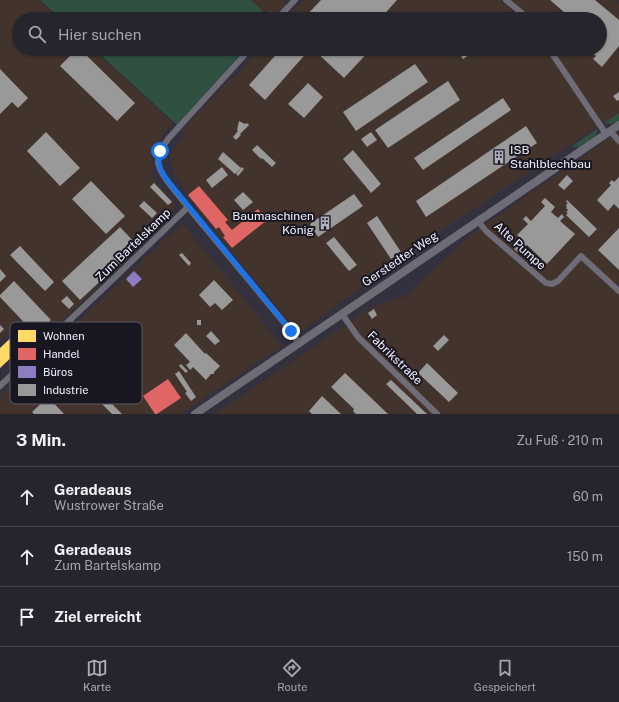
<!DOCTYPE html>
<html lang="de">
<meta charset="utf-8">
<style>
body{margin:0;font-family:"Public Sans",sans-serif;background:#2e2d36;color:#f1f3f6}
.stop{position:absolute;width:12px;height:12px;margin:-9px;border:3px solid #1a73e8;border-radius:50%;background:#fff}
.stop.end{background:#1a73e8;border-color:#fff;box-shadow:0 1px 4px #0008}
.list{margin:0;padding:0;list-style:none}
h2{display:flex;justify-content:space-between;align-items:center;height:52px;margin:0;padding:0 16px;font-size:17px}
h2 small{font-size:13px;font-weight:400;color:#a4a5aa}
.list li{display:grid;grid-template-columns:26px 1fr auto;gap:12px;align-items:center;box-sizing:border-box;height:60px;padding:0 16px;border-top:1px solid #42424a}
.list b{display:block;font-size:15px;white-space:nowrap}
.list p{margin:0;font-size:13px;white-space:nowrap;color:#a4a5aa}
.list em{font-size:13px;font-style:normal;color:#a4a5aa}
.icon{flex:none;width:22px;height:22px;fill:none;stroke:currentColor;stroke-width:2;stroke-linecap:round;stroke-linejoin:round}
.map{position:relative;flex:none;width:619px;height:414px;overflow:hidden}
.search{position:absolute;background:#26252e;box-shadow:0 1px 3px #0004;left:12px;right:12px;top:12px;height:44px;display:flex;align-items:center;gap:10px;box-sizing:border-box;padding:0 14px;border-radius:22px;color:#a4a5aa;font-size:15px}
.sheet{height:232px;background:#26252e}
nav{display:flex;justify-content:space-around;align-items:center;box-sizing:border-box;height:56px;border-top:1px solid #42424a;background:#26252e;font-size:11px;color:#a4a5aa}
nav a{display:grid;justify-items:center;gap:2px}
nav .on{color:#b0aebb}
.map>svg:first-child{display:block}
.industrial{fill:#42332c}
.green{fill:#305140}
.homes{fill:#ffd966}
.shops{fill:#e06666}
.offices{fill:#8e7cc3}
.industry{fill:#999}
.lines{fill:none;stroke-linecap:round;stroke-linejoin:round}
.street{stroke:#6e6c76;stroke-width:6}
.secondary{stroke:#6e6c76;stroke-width:8}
.route{stroke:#1a73e8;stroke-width:5}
.labels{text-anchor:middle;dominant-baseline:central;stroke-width:4;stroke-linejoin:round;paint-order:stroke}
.poi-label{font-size:12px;fill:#f3f2ff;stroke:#171621;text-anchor:start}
.street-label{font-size:12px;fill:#f3f2ff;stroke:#171621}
.key{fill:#171621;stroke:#595864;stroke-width:1}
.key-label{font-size:11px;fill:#f3f2ff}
</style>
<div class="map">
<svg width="619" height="414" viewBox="0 0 619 414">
<rect width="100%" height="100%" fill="#33313e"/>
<path class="industrial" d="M0 0H21L22 2 25 0H38L59 19H19V49H92L173 123 151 150 152 177 176 205 170 216 41 342 21 322 0 341Z
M251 0H281L293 11 304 0H616L619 3V113L594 129 391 264 383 272 299 333 199 211 175 175 169 154 186 134 182 130 232 77 234 78 259 49H600V19H281L271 10 266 14Z
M619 131V414H215L373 306 405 297 469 236Z
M182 223 282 346 181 414H0V396Z"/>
<path class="green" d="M40 0H251L266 14 271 10 276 15 273 19H61Z
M94 49H245L177 125Z
M619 113V121C614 123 610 126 605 122Z
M597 129C598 139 586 143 579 148L572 146Z"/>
<path class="homes" d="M18 331 28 342 0 368V348Z"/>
<path class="shops" d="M199 186 228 220 225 222 232 230 258 209 267 220 232 248 223 237 225 236 219 227 216 229 188 195Z
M168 379 181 398 157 414H155L143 396Z"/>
<path class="offices" d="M134 271 142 279 133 287 126 279Z"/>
<path class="industry" d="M321 0H397L380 19H303Z
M550 0H595L619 20V46L602 67 593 59 596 56 594 54 603 45 600 42V19H572Z
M77 49H80L135 103 117 121 60 66Z
M281 49H310L265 100 249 85Z
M313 49H371L344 78Z
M456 49H478L463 59Z
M415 64 428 82 356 131 343 112Z
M0 69 28 98 18 108 12 102 0 114Z
M448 81 460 100 388 148 375 130Z
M308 83 323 97 304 118 288 104Z
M619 92V100L617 101 613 96Z
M503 98 511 110 423 170 414 158Z
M239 121 245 124 247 123 249 125 240 134 241 135 236 140 233 137 238 131 237 130Z
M526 126 537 143 426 217 416 201Z
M46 132 80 168 60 186 27 151Z
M371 132 377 140 367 147 361 139Z
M257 145 276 163 272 167 262 158 261 159 252 150Z
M353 150 381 184 371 193 343 159Z
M223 152 241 168 235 174 218 159Z
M222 167 228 175 212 188 206 180Z
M242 167 244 169 238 176 236 174Z
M567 175 573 181 564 190 558 185Z
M619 177V209L614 204 608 211 597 200 611 185 609 183 612 180 614 182Z
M91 181 125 216 106 234 72 199Z
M154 183 172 202 168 205 150 187Z
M243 192 253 202 243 210 234 200Z
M354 194 363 206 318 237 310 224Z
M545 198 555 207 551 212 558 218 562 214 564 217 560 221 575 234 547 264 527 245 519 253 514 249 523 241 517 235 528 224 523 219 526 216 531 221 545 206 541 202Z
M567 200 597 229 589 237 566 215 568 213 566 212 568 210 566 208 567 207 566 205 568 203 566 202Z
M144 201 157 213 152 218 139 206Z
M377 216 401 252 391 259 367 223Z
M120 227 138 246 80 300 62 281Z
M619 228V270L598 250Z
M334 237 357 265 349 271 326 243Z
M20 246 54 282 45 291 10 255Z
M182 253 191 263 189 266 179 255Z
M0 269 6 276 0 282Z
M214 280 233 300 222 310 215 303 210 307 199 295Z
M14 281 51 320 35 334 0 297V295Z
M67 296 74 304 69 309 61 301Z
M374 309 377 315 372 319 368 313Z
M197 320H201V325H197Z
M0 325 4 329 0 333Z
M211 331 220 341 215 345 206 336Z
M186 333 205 354 206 353 220 366 214 372V374H211L206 380 193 367 190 370 186 365 190 362 174 345Z
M444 335 449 340 438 351 433 346Z
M33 363 48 379 24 402 9 386Z
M427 363 458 393 449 402 418 373Z
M181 364 188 371 186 373 179 366Z
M179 371 196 397 191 401 185 393 187 392 175 374Z
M345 373 388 414H356L353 411 354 409 331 387Z
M391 380 427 414H417L386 384Z
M322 396 341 414H312L309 411Z
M48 397 64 414H34L32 412Z
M107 399 122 414H112L102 404Z"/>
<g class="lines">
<path class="street" d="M506 0 529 19
M277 19 295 0
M549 49 606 134
M610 131 619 141
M188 207C180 196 159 175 158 162 158 154 163 146 168 139L250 49
M478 221 486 231 546 283 552 284 558 281 581 256 619 291
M342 314 358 337 437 414
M0 386 109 283 188 207 291 331 299 344"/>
<path class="secondary" d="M195 414 619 125"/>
</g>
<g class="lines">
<path class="route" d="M160 151C157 165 160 170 168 181L291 331"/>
</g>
<defs>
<g id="building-bare" transform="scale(1.08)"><path d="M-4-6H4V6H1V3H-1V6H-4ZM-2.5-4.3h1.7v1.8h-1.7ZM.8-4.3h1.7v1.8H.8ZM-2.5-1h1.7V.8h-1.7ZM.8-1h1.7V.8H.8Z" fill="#b0aebb" stroke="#171621" stroke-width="2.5" paint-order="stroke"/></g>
</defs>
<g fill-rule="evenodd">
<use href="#building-bare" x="499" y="157"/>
<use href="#building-bare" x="325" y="223"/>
</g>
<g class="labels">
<g class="poi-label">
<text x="510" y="150">ISB<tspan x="510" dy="14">Stahlblechbau</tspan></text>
<text x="314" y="216" text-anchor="end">Baumaschinen<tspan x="314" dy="14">König</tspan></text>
</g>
<g class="street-label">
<text transform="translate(133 245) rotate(-44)">Zum Bartelskamp</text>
<text transform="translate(520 246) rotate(42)">Alte Pumpe</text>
<text transform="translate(400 259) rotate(-34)">Gerstedter Weg</text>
<text transform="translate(395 358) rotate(44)">Fabrikstraße</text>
</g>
</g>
<rect x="10" y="322" width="132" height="82" rx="6" class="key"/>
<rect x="18" y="330" width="18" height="12" fill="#ffd966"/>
<rect x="18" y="348" width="18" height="12" fill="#e06666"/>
<rect x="18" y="366" width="18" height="12" fill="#8e7cc3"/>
<rect x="18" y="384" width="18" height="12" fill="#999"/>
<g class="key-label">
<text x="43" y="340">Wohnen</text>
<text x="43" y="358">Handel</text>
<text x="43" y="376">Büros</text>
<text x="43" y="394">Industrie</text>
</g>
</svg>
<div class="stop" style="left:160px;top:151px"></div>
<div class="stop end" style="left:291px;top:331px"></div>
<div class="search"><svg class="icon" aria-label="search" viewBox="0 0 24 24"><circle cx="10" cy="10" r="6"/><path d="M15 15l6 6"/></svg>Hier suchen</div>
</div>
<section class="sheet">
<h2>3 Min.<small>Zu Fuß · 210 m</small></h2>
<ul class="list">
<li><svg class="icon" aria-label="ahead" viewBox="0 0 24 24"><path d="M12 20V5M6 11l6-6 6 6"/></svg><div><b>Geradeaus</b><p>Wustrower Straße</p></div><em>60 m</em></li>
<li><svg class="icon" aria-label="ahead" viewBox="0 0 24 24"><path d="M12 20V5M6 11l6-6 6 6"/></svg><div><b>Geradeaus</b><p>Zum Bartelskamp</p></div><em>150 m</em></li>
<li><svg class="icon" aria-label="arrive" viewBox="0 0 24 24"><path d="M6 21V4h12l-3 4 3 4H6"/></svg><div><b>Ziel erreicht</b></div></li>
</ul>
</section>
<nav>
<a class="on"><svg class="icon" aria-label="map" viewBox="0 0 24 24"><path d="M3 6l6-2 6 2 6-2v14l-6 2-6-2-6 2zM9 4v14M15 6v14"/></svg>Karte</a>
<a><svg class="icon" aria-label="directions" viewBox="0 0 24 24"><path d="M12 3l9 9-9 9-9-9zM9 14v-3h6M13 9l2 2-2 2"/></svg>Route</a>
<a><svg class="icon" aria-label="saved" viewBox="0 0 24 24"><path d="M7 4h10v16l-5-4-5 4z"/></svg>Gespeichert</a>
</nav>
